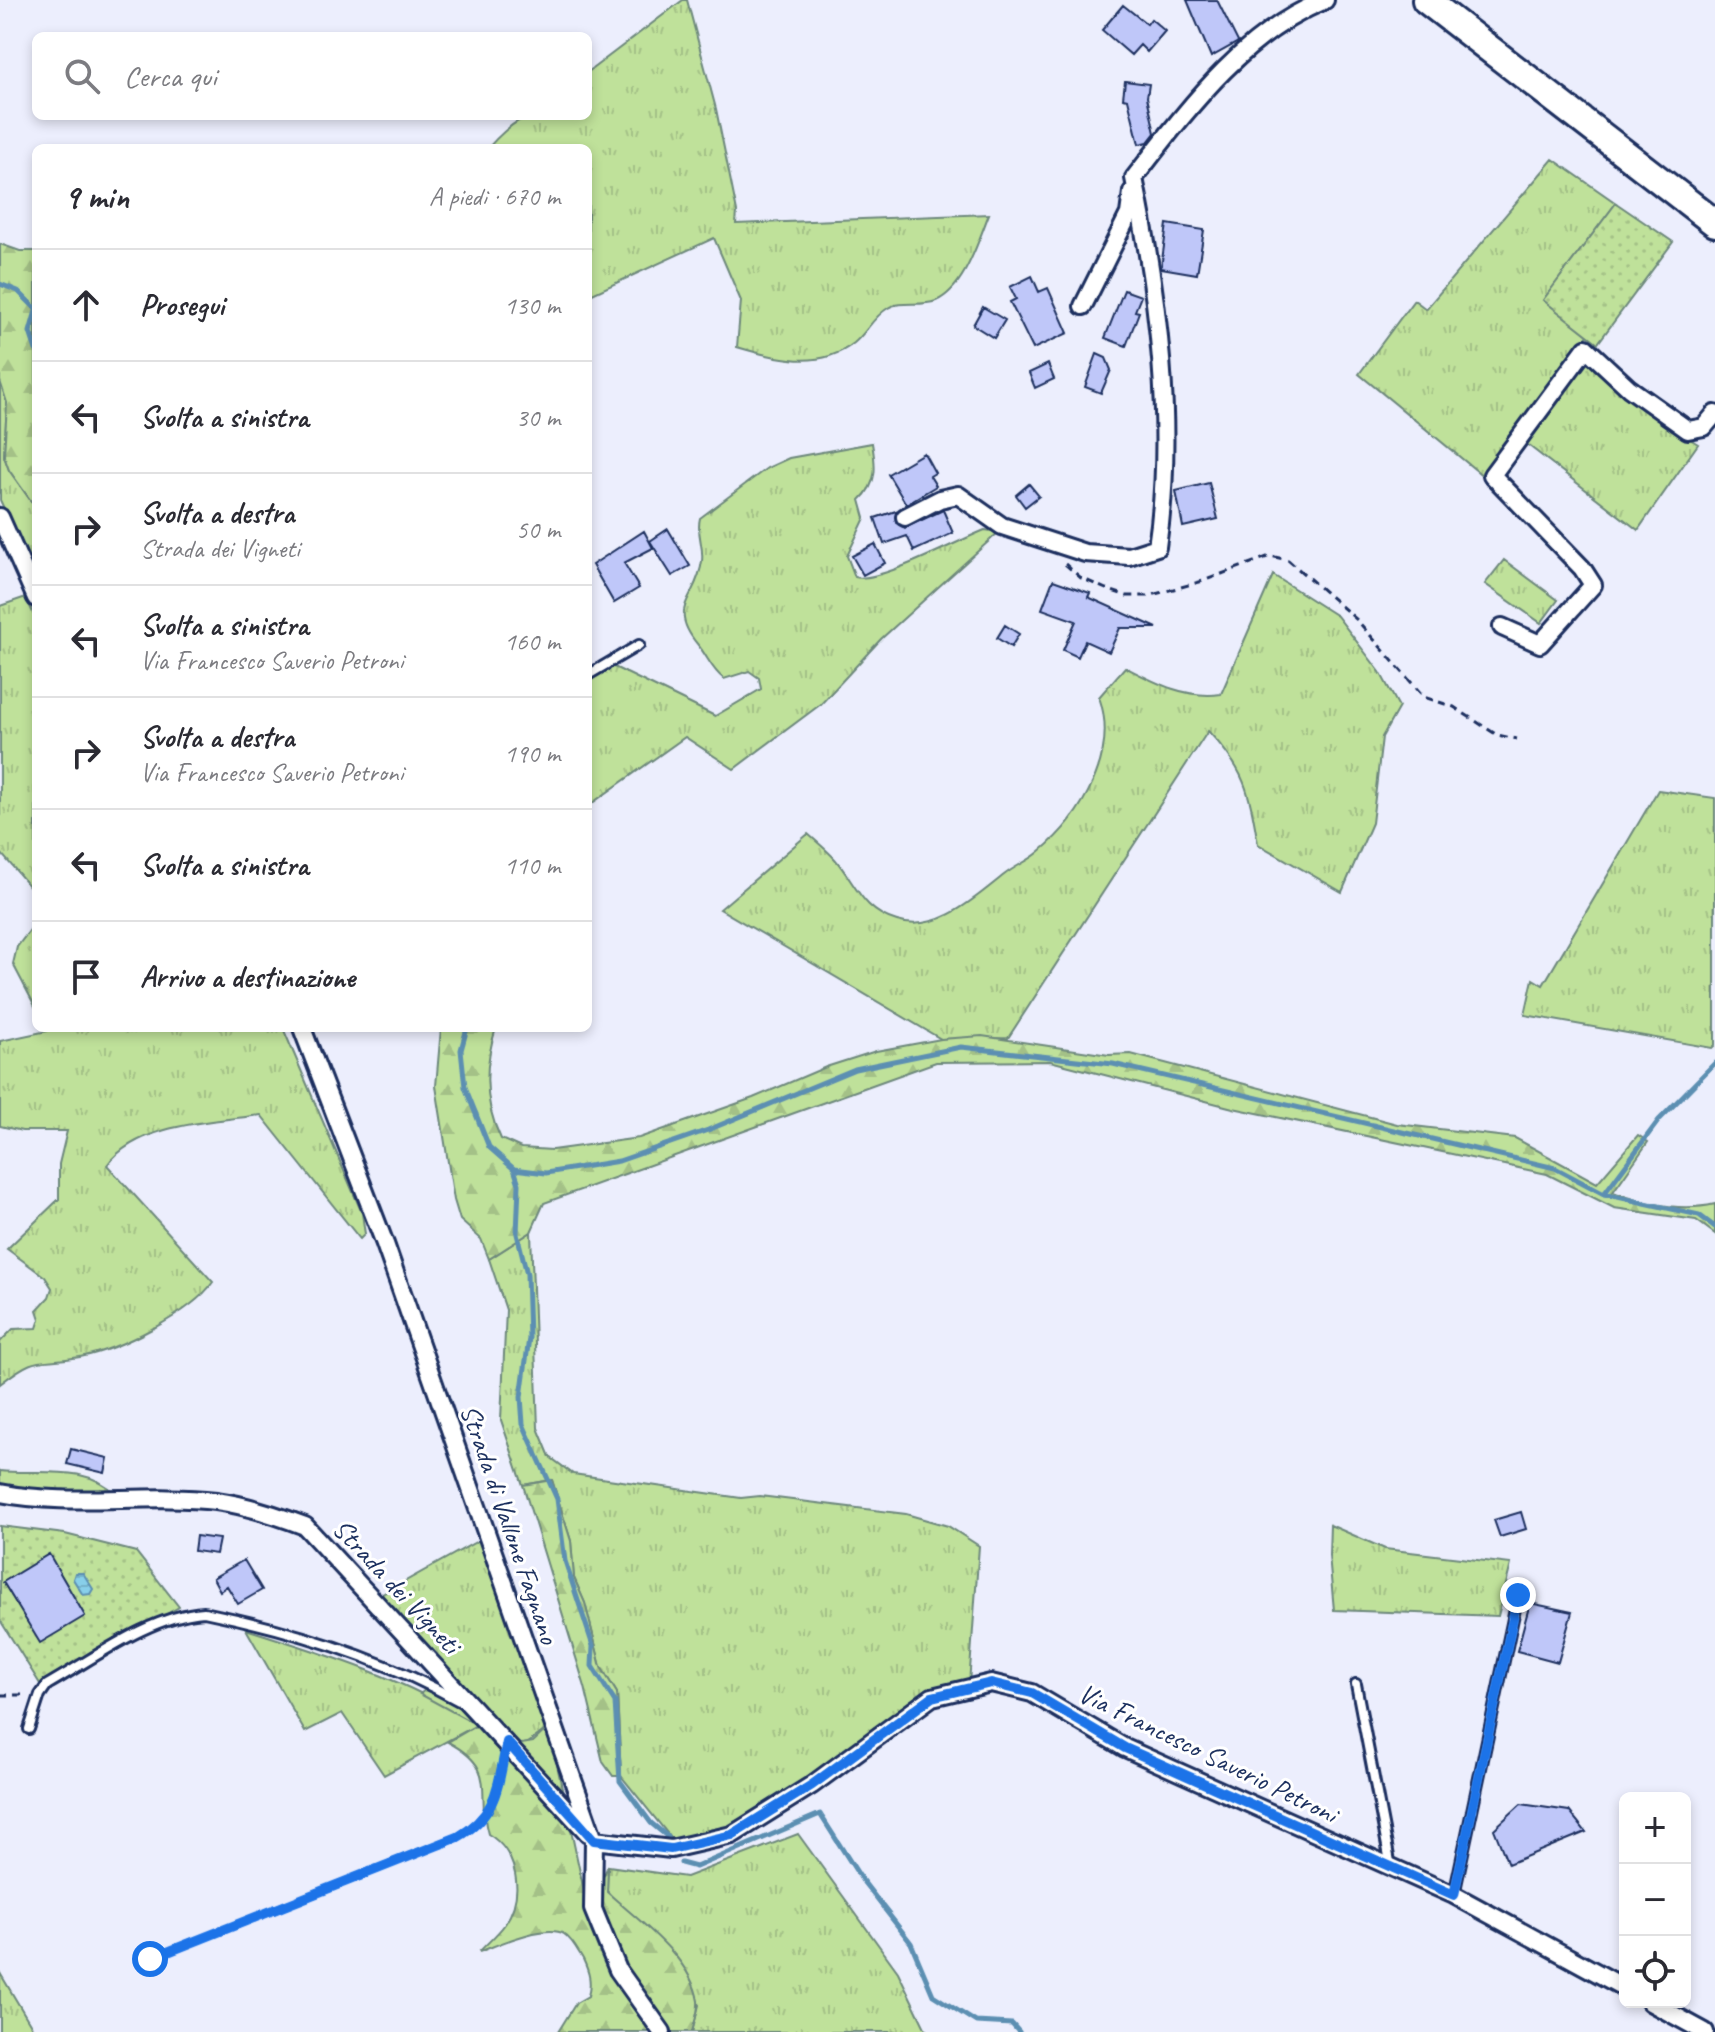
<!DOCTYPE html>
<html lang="it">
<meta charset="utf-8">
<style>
body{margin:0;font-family:Caveat,sans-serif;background:#f2f2f3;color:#2b2b33}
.controls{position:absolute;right:24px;bottom:24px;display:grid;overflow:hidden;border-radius:12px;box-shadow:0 4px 12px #0003}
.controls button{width:72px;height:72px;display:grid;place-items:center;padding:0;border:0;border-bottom:2px solid #e1e1e2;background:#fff;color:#2b2b33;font:40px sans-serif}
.stop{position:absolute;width:24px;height:24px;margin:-18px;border:6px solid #1a73e8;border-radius:50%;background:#fff}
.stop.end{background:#1a73e8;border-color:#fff;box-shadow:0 2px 8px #0008}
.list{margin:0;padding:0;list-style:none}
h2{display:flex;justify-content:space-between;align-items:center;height:104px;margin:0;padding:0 32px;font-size:34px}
h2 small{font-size:26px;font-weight:400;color:#7c7c81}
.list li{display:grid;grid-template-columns:52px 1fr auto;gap:24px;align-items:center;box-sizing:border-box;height:112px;padding:0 32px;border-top:2px solid #e1e1e2}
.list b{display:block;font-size:30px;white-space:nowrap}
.list p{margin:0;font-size:26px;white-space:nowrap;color:#7c7c81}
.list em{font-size:26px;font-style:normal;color:#7c7c81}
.icon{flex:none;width:44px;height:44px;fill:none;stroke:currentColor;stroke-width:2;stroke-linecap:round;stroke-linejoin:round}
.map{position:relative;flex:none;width:1715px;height:2032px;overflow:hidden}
.search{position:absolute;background:#fff;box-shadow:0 4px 12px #0003;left:32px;top:32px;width:560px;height:88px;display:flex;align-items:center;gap:20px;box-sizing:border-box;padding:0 28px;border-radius:12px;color:#7c7c81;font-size:30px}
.panel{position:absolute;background:#fff;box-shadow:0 4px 12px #0003;left:32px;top:144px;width:560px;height:888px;border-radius:12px}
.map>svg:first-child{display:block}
.grass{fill:url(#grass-tufts);stroke:#6d887c;stroke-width:2}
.forest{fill:url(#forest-firs);stroke:#6d887c;stroke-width:2}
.garden{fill:url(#garden-dots);stroke:#6d887c;stroke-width:2}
.water{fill:url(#water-rules);stroke:#5c8fb2;stroke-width:2}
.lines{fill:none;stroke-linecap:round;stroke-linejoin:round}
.stream{stroke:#5c8fb2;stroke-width:5}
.building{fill:#bfc7f9;stroke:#1b2f5e;stroke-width:2}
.service-casing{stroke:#1b2f5e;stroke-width:14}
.minor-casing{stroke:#1b2f5e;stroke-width:22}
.primary-casing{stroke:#1b2f5e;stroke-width:32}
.path{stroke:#1b2f5e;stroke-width:3;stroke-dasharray:8 6;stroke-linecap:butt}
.service{stroke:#fff;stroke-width:8}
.minor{stroke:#fff;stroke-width:16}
.primary{stroke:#fff;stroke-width:26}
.route{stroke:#1a73e8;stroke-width:10}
.labels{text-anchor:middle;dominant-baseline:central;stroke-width:6;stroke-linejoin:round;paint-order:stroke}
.street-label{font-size:28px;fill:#1b2f5e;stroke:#fff}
</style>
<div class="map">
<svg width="1715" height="2032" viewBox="0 0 1715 2032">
<defs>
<pattern id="grass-tufts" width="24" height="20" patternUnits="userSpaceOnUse" patternTransform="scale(2)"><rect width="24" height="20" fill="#bfe19a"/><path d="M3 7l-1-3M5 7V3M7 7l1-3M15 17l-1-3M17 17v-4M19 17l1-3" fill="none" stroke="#a4c187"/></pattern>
<pattern id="forest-firs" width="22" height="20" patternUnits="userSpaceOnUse" patternTransform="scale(2)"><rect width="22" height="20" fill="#bfe19a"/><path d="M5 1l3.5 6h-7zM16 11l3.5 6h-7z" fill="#a4c187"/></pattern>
<pattern id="garden-dots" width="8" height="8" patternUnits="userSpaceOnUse" patternTransform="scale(2)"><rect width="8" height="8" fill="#bfe19a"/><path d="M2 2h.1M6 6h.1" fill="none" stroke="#a4c187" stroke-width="1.8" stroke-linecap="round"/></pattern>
<pattern id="water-rules" width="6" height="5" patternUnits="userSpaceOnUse" patternTransform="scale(2)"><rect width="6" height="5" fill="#88cfea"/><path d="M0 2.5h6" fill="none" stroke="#75b2cb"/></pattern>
</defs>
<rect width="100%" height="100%" fill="#eceefd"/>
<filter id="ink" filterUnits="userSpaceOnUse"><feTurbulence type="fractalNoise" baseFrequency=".0125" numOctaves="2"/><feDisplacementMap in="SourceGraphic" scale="16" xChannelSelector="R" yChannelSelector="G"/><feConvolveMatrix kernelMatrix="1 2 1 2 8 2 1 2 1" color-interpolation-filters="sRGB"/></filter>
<g filter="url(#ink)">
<path class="grass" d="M683 0H687L716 109 737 212 736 224 989 214C978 241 965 288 936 301 921 307 900 300 888 308 873 317 867 332 854 343 819 371 775 358 737 347L741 301 714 238 588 296V148H488C526 105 535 116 588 116V72Z
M1553 159 1616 203 1544 299 1588 335 1483 476 1359 374 1414 300 1426 309Z
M1584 357 1642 409 1698 444 1638 530 1524 442Z
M0 381 7 403 4 456 9 470 36 508V577L0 500Z
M872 443C876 466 878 483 860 500L865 518 847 556 855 577C877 584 959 540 985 530L999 532 881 639 821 704 734 769 685 737 588 806V679L610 665 715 716 761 689 759 678 749 671 724 679C711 669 708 657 698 645 666 606 697 600 702 561 704 545 696 534 700 518L767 468 789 458Z
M1504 560 1558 600 1541 623 1485 584Z
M1273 575 1337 616 1380 672 1399 707 1382 737 1372 823 1342 892 1258 844C1249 791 1246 771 1208 731L1008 1038 941 1039 720 909 808 834C817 842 827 850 835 859 856 884 862 911 897 921 937 934 975 898 1004 875 1015 866 1029 861 1039 852 1082 817 1119 753 1099 697L1125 667C1156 683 1186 699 1221 694Z
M26 597 36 620V902L31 888 0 852V606Z
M1658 790 1715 798V1045L1712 1048 1525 1015 1533 979 1543 985Z
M36 922V1008L13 964 17 947Z
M46 1028H283L362 1213 365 1234 360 1239 261 1115C212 1122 139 1123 107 1165L213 1282C192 1313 118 1350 80 1357 36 1365 39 1353 0 1384V1342L13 1329 37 1328 40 1319 37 1310 49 1297 52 1288 45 1277 7 1249 59 1199V1164L67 1131H22L0 1126V1041L47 1031Z
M531 1232 538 1428 550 1457 573 1474 741 1498 760 1496 906 1514 948 1526 979 1546 969 1684 926 1692 805 1783 728 1833 675 1843 621 1776 617 1693 601 1667 585 1603 574 1578 571 1541 552 1480 523 1485 501 1420 506 1310 489 1259Z
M0 1471C39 1475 86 1463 117 1495L0 1488Z
M1330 1525 1385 1549 1511 1564 1498 1616 1334 1610 1329 1556Z
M483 1538 549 1727 523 1747 516 1745 377 1597Z
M246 1629C326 1654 407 1679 477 1725L384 1775 342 1713 305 1732Z
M798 1834 898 1972 927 2032H692L699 2005 607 1891 608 1866 686 1877Z
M0 1973 35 2032H0Z"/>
<path class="forest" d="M0 244 20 251H36V508L9 470 4 456 7 403 0 381Z
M441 1028H496C484 1065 484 1104 501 1139L521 1148 552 1150 639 1138 753 1098 826 1067 876 1051 941 1039 982 1036 1109 1055 1131 1054 1397 1124 1515 1138 1597 1183 1638 1135 1648 1142 1613 1192C1645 1204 1681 1212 1715 1204V1234L1696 1220 1614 1208 1547 1174 1233 1108 1050 1061 936 1062 544 1203 531 1232 489 1259 481 1239 460 1220 454 1200 436 1086Z
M552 1480 571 1541 574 1578 585 1603 601 1667 617 1693 621 1776H613L603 1762 585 1687 523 1485Z
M433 1683 467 1693 516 1745 533 1742 549 1727 588 1910 659 2032H558L576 2003 588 1996C592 1982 589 1972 583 1959 578 1951 572 1939 564 1934 546 1923 497 1945 479 1952 487 1943 498 1934 505 1924 525 1895 518 1852 488 1834 475 1790 500 1770 448 1742L477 1725 420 1694Z
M608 1866 607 1892C639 1921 691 1957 698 2001 699 2011 694 2023 692 2032H665C643 1999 594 1931 599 1890 600 1882 605 1873 608 1866Z"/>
<path class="garden" d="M1616 203 1673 242 1598 343 1543 300Z
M0 1526 65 1534 136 1552 179 1607 40 1684 0 1620Z"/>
<path class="water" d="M75 1573H83L93 1589 90 1594 83 1595 73 1579Z"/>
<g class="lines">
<path class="stream" d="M0 284 18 291 36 309
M36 311 30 332 36 350
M467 1028 461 1050 465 1087 489 1147 514 1169 519 1184 517 1234 527 1274 529 1338 521 1397 523 1424 557 1499 565 1561 593 1646 592 1666 615 1702 620 1781 651 1823 668 1837
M514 1169 546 1173 619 1161 708 1130 855 1069 961 1047 1113 1064 1483 1151 1555 1168 1604 1194 1699 1215 1715 1227
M1604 1194 1659 1120 1715 1063
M681 1863 696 1867 820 1814 862 1880 911 1943 933 1995 976 2022 1012 2024 1019 2032"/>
</g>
<path class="building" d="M1187 0H1217L1238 42 1211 57Z
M1123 5 1147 24 1151 19 1165 31 1147 52 1140 45 1131 55 1102 30Z
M1125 81 1149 84 1147 97 1155 133 1148 142 1139 144 1128 99 1123 98Z
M1167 224 1204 230 1197 274 1161 268Z
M1032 276 1039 292 1048 288 1068 333 1033 349 1010 302 1016 299 1010 287Z
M1124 290 1141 296 1135 311 1139 312 1126 346 1105 338Z
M983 307 1005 320 994 338 973 325Z
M1097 354 1106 358 1111 370 1101 393 1085 387Z
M1048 364 1054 379 1035 388 1029 373Z
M924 453 935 473 930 476 936 486 906 504 888 474Z
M1209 483 1218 519 1183 527 1176 491Z
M1029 484 1039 496 1025 507 1016 495Z
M943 510 953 533 914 551 907 536 884 544 875 518 896 511V523L905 528Z
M668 529 690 566 672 576 650 541Z
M644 531 653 548 624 563 639 588 614 603 592 565Z
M875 544 885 563 863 575 852 556Z
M1053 580 1090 593 1088 597 1157 628H1120L1109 652 1085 641 1078 657 1063 650 1076 621 1042 609Z
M1005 625 1019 634 1011 647 997 638Z
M71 1449 108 1458 105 1473 67 1464Z
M1521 1512 1526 1529 1500 1537 1494 1520Z
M196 1536 219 1539 216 1554 194 1551Z
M49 1554 85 1616 40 1643 3 1582Z
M244 1560 262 1590 238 1604 227 1586 220 1591 213 1578Z
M1530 1603 1572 1612 1558 1662 1517 1651Z
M1521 1804 1569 1811 1586 1832 1508 1864 1494 1829Z"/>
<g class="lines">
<g class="service-casing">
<path id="service" d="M588 675 639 645
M1356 1684 1391 1867
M29 1729 40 1695 47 1685C95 1658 149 1616 204 1612 292 1630 381 1657 459 1701
M1454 1895 1518 1595"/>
</g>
<g class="minor-casing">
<path id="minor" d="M1083 306 1129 214 1132 192
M0 517 36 598
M905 517 940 499 958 495 1002 526 1085 553 1129 556 1157 547C1175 428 1158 296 1134 178 1187 110 1242 34 1325 0
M1502 627 1540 644 1593 585 1582 568 1492 475 1586 348 1629 388 1688 430 1704 427 1715 414
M302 1028 385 1244 594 1840 593 1909 618 1970 662 2032
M0 1493C71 1507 145 1493 216 1501 247 1505 276 1515 305 1526L588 1833
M594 1840 671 1849 732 1835 812 1785 932 1697 991 1683 1032 1693 1125 1748 1454 1895 1625 1988
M1650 2002 1705 2032"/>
</g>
<g class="primary-casing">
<path id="primary" d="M1426 0 1715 223"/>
</g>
<path class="path" d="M1065 564 1081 578 1106 589 1127 596H1148L1203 581 1270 556 1288 560 1357 620 1424 697 1454 707 1497 735 1517 739
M0 1695H28
M150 1959 458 1837C493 1816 493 1804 502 1766"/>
<use href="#service" class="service"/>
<use href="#minor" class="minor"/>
<use href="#primary" class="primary"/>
</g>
</g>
<g class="lines" filter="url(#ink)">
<path class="route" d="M150 1959 458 1837C499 1813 497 1786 507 1742L594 1840 671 1849 732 1835 812 1785 932 1697 991 1683 1032 1693 1125 1748 1454 1895 1518 1595"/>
</g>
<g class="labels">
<g class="street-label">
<text transform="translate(510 1524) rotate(71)">Strada di Vallone Fagnano</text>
<text transform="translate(397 1586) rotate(47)">Strada dei Vigneti</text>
<text transform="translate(1208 1753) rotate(26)">Via Francesco Saverio Petroni</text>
</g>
</g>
</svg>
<div class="controls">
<button>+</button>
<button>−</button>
<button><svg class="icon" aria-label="locate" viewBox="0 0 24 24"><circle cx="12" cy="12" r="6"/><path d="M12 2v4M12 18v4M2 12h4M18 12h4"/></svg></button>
</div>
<div class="stop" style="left:150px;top:1959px"></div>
<div class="stop end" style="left:1518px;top:1595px"></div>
<div class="search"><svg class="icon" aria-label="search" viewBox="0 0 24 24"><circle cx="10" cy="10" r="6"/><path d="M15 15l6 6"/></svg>Cerca qui</div>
<section class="panel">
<h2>9 min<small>A piedi · 670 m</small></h2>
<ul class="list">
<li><svg class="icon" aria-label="ahead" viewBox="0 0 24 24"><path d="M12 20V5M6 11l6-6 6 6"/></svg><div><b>Prosegui</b></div><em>130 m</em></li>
<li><svg class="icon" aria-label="left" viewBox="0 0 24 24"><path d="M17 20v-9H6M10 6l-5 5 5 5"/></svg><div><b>Svolta a sinistra</b></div><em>30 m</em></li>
<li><svg class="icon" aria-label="right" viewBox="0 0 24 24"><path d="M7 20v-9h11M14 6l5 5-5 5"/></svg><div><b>Svolta a destra</b><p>Strada dei Vigneti</p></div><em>50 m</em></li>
<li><svg class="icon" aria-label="left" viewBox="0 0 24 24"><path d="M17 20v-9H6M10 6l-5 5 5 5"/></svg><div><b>Svolta a sinistra</b><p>Via Francesco Saverio Petroni</p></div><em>160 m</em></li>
<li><svg class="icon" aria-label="right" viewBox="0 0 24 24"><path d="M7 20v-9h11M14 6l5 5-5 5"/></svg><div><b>Svolta a destra</b><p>Via Francesco Saverio Petroni</p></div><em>190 m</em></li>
<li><svg class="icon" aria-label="left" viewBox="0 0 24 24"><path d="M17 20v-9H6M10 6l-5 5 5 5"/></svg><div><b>Svolta a sinistra</b></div><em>110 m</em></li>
<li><svg class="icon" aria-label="arrive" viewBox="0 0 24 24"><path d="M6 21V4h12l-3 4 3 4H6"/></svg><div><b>Arrivo a destinazione</b></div></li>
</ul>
</section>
</div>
